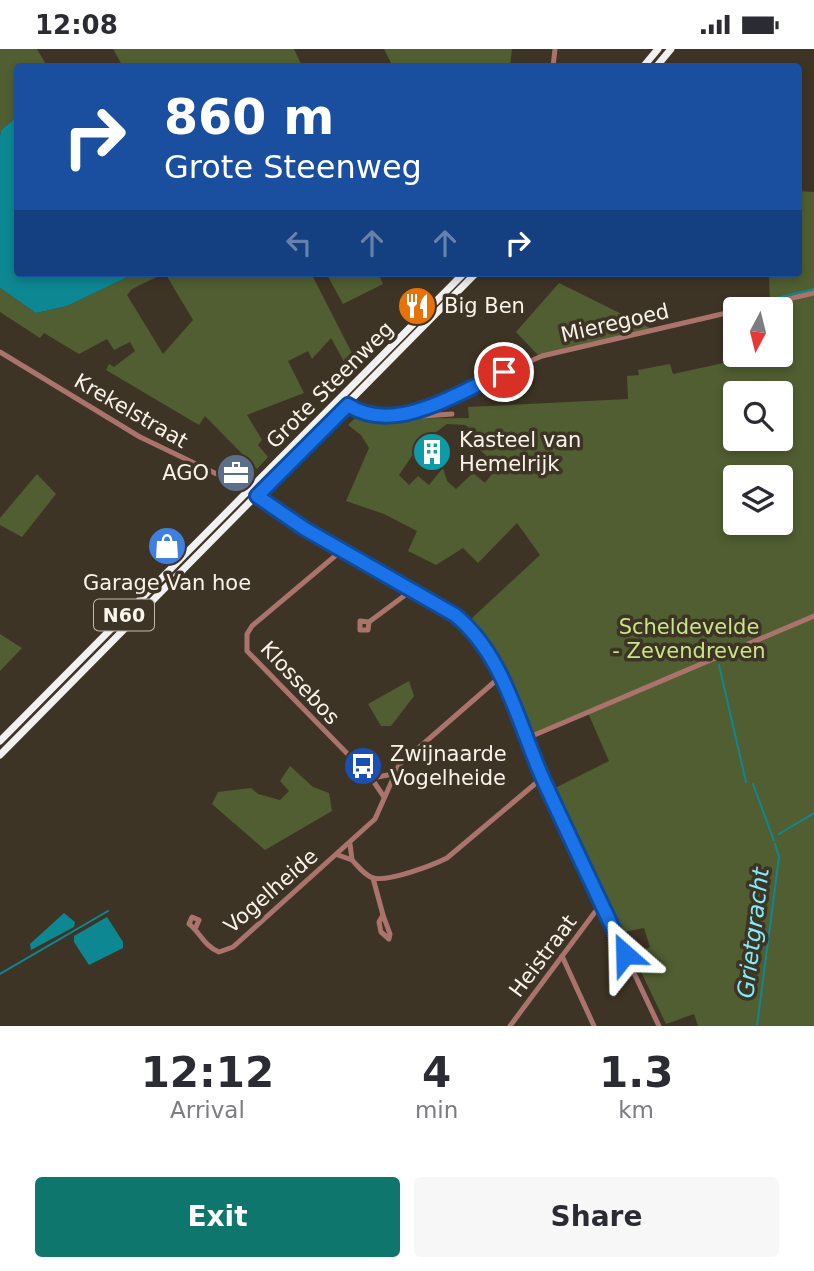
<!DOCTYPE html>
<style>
:root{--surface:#fff;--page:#f7f7f7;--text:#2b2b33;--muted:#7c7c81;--accent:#0f766e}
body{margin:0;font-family:"DejaVu Sans",sans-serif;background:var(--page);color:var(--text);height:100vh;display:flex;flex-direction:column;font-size:26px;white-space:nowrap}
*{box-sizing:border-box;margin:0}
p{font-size:23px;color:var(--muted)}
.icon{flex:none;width:38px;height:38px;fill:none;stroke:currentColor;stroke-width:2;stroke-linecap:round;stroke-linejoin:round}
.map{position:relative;height:977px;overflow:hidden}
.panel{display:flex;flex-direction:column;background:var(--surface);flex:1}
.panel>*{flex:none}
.top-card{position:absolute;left:14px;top:14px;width:788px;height:214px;border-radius:7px;box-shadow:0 4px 10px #0003;background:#1a4fa0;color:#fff;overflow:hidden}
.needle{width:46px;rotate:187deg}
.fabs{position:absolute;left:723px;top:248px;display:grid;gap:14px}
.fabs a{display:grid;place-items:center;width:70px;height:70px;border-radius:7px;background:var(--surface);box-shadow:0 4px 10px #0003;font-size:35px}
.pin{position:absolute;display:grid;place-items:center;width:60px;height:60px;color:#fff;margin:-30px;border:4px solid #fff;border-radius:50%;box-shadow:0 2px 7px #0007}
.me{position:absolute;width:77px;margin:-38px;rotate:335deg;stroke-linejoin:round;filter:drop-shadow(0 0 5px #0008)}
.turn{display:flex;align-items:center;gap:24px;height:147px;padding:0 35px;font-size:32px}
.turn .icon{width:91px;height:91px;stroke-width:2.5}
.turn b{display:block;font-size:49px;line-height:60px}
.lanes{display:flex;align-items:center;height:66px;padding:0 35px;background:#0003;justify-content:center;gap:35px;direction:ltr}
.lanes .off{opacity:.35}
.eta{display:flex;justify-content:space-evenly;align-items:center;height:119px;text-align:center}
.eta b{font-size:42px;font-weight:700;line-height:49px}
.cta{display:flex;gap:14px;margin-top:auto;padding:14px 35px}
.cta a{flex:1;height:80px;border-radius:7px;background:var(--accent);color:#fff;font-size:28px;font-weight:700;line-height:80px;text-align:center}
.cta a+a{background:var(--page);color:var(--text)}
.status{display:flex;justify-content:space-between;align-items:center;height:49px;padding:0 35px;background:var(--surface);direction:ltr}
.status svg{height:19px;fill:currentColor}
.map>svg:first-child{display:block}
</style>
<div class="status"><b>12:08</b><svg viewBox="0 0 49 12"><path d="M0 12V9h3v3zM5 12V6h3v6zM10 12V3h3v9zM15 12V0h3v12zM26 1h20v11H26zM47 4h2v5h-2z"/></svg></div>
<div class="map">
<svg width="814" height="977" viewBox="0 0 814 977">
<rect width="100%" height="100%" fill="#3e3425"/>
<g fill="#515e31" fill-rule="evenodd">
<polygon points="0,0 37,0 47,17 18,18 17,68 1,81 0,87"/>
<polygon points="113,0 294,0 302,17 116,17 122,16"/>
<polygon points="384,0 512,0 510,17 393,18"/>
<path d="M798,142l16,1v834h-116l-4,-12 -28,10 -33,-69 17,-8 -6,-19 -21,4 -68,-144 54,-27 -21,-48 -58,23 -34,-81 -26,-35 70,-65 -23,-32 -39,40 -15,-15 -27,17 -28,-14 9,-20 -33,-17 -38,-13 23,-53 -8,-13 -13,-10 6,-6 115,-1 -1,-11 160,-8 -1,-23 12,-1 -1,-5 32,-6 3,10 87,-19h20v-45h-10l-1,-37h29zM735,345h45v45h-45zM447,375l18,1 18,12 -3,13 18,16 -13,17 -12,-10 -17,16 -9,-8 -4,-13 -14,17 -11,-9 -9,9 -10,-10 21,-31zM735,429h45v45h-45z"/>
<polygon points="136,224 165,224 132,240 127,246 163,305 193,271 165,224 311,224 360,320 352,327 331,289 312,310 308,302 288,312 304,344 247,366 262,391 258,396 268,408 257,420 205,367 199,376 106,321 109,315 114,318 135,302 130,293 114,301 107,290 79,305 44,284 40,289 0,263 0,239 36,264 67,257"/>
<polygon points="326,224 378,224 383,235 343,255"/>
<polygon points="559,234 652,280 538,306 516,283"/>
<polygon points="37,425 56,445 22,488 0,476 0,469"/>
<polygon points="0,585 22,599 0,622"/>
<polygon points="409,632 414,647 391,677 381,677 368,655"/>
<polygon points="290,717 313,738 329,744 332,762 265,801 212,755 218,743 251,739 258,745 280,751 289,742 280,732"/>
</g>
<g fill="#0d8893">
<polygon points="17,68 18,224 136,224 67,257 36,264 0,239 0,87 1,81"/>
<polygon points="64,864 75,873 74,878 31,901 30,895"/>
<polygon points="107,868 123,893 123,899 89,916 74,893 74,887"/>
</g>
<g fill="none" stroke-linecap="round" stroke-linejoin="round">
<g stroke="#0d8893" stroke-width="2">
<polyline points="768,251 814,240"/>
<polyline points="719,616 746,733"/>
<polyline points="753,735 774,792"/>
<polyline points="779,785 814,764"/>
<polyline points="0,925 108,862"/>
<polyline points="757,977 779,808 775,795"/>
</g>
<g stroke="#aa746d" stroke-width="5">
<polyline points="553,18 555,0"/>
<polyline points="742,261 814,244"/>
<polyline points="0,303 140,388 250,441 305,480 467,576 490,605 542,729 659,977"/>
<polyline points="348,356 366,366 413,363 542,307 735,262"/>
<polyline points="420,360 423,367 452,365"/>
<polyline points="341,502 252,577 247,585 247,602 372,730 384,748"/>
<polyline points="369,573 368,581 360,581 360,572 369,573 412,541"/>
<polyline points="525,690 814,567"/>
<polyline points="372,729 393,725"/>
<polyline points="338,806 352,811 350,795"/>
<path d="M352,811c6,6 12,15 21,18 16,4 60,-13 74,-20l95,-80"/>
<polyline points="373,829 383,866 379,873 381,883 389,890 390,885 383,866"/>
<path d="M196,878l3,-7 -7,-3 -3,7c11,8 15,22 30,28l14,-5 142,-128 24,-54 101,-88"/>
<polyline points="562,907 594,977"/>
<polyline points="510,977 595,863 603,857"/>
</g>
<g stroke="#f1f1f1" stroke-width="7">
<polyline points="643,18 658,0"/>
<polyline points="656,18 671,0"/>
<polyline points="0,692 464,224"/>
<polyline points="0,706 476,224"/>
</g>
</g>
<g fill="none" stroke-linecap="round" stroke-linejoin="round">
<defs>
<path id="route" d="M504,323c-45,20 -109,64 -156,33l-91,91 48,33 150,86c49,40 63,108 88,164 27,59 55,117 82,175"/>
</defs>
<use href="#route" stroke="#114b97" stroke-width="18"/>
<use href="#route" stroke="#1a73e8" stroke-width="12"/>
</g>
<defs>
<symbol id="restaurant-disc" viewBox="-11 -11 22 22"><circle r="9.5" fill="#e8710a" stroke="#3e3425"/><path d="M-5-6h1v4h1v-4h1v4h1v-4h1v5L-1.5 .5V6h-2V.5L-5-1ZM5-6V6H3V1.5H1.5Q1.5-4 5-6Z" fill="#fff"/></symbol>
<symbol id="building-disc" viewBox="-11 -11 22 22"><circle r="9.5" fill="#0f9aa8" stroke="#3e3425"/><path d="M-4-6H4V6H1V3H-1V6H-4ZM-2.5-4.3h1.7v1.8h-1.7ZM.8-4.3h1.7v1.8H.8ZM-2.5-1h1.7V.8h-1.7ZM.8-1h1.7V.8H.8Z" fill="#fff"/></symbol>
<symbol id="office-disc" viewBox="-11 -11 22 22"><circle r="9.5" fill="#5c6f8a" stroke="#3e3425"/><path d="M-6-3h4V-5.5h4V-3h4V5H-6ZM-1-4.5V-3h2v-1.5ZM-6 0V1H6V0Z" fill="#fff"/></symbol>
<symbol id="shop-disc" viewBox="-11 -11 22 22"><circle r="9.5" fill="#3f7fe0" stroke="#3e3425"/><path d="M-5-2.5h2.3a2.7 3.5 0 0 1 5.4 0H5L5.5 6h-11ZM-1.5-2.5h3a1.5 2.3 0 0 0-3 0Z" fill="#fff"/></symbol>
<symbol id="bus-disc" viewBox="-11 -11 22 22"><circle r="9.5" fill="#1a4fb4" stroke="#3e3425"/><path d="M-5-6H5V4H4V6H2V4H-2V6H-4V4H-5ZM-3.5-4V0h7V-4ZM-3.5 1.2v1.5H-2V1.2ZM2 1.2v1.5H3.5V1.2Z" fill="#fff"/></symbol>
</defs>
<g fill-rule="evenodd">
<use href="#restaurant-disc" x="395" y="235" width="44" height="44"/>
<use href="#building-disc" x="410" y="381" width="44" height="44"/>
<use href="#office-disc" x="214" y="402" width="44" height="44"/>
<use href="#shop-disc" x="145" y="475" width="44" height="44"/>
<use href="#bus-disc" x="341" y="695" width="44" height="44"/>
</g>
<g text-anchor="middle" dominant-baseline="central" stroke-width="7" stroke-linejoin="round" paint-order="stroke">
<rect fill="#3e3425" stroke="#c1baae" stroke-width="2" x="94" y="550.5" width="60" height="31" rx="5"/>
<g font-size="19" font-weight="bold" fill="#f9f3e9">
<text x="124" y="566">N60</text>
</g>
<g font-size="21" fill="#f9f3e9" stroke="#3e3425" text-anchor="start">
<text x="444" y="257">Big Ben</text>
<text x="459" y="391">Kasteel van<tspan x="459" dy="24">Hemelrijk</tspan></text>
<text x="209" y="424" text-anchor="end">AGO</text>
<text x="167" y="534" text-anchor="middle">Garage Van hoe</text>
<text x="390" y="705">Zwijnaarde<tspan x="390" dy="24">Vogelheide</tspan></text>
</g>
<g font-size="21" fill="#f9f3e9" stroke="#3e3425">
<text transform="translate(615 274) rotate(-13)">Mieregoed</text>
<text transform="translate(330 336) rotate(-45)">Grote Steenweg</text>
<text transform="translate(131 362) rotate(30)">Krekelstraat</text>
<text transform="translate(300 634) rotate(47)">Klossebos</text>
<text transform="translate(271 842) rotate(-41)">Vogelheide</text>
<text transform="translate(543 907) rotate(-53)">Heistraat</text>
</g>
<g font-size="21" fill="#c8e686" stroke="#3e3425">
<text x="689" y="578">Scheldevelde<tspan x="689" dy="24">- Zevendreven</tspan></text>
</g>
<g font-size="23" font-style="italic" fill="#82edf9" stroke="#3e3425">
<text transform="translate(753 884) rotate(-83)">Grietgracht</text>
</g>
</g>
</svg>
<div class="fabs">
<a><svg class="needle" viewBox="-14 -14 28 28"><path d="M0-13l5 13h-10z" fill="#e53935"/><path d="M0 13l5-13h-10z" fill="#7c7c81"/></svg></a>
<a><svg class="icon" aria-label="search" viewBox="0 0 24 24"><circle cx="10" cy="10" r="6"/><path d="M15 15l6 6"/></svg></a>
<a><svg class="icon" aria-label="layers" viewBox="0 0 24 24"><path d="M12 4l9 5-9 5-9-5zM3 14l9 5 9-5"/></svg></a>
</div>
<div class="pin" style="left:504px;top:323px;background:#d93025"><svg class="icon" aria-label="arrive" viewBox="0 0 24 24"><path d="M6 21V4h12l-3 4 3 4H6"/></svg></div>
<svg class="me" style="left:625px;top:905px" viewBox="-20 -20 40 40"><path d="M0-17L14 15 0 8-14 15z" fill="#1a73e8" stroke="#fff" stroke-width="4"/></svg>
<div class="top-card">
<div class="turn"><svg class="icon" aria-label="right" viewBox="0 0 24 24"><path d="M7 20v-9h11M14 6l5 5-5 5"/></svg><div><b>860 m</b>Grote Steenweg</div></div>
<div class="lanes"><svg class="icon off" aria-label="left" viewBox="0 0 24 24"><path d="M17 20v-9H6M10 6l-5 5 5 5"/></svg><svg class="icon off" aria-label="ahead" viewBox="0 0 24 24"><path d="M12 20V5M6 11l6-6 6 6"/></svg><svg class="icon off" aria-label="ahead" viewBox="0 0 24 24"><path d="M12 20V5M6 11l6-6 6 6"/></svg><svg class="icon" aria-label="right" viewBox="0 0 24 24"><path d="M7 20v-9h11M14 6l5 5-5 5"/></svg></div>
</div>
</div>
<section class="panel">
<div class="eta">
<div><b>12:12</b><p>Arrival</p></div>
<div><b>4</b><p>min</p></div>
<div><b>1.3</b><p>km</p></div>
</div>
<div class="cta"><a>Exit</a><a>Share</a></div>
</section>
